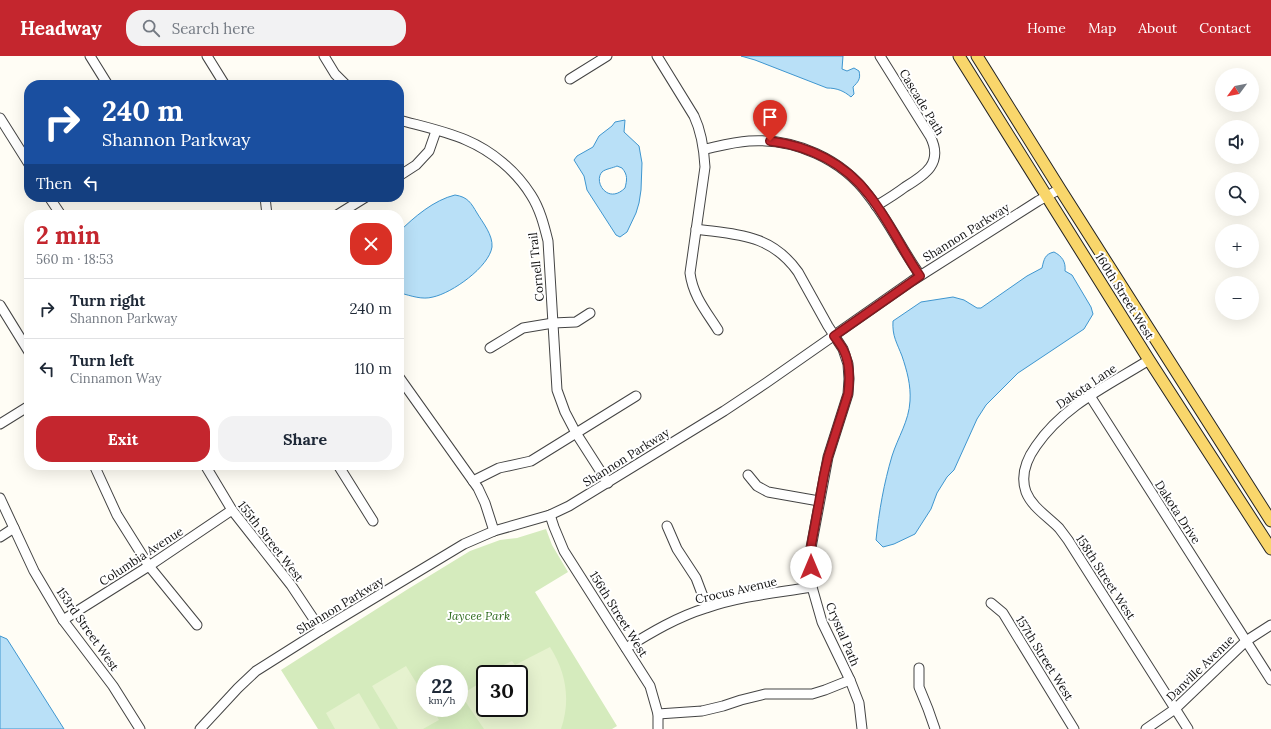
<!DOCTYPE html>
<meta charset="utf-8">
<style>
:root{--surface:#fff;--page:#f2f2f3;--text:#1f2937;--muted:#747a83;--line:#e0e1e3;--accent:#c4262e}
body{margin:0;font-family:Lora,serif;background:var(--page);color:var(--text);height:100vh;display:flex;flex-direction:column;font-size:15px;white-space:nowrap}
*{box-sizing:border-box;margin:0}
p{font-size:13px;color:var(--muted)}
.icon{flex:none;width:22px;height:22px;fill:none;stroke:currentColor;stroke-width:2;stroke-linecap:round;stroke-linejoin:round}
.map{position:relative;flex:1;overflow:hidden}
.panel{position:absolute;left:24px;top:154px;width:380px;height:260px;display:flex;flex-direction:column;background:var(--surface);border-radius:16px;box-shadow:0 4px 16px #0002}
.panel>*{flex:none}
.top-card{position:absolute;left:24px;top:24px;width:380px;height:122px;border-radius:16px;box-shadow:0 4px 16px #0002;background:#1a4fa0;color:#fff;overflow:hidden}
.needle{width:26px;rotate:238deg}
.controls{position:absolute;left:1215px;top:12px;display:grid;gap:8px}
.controls a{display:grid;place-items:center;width:44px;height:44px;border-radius:50%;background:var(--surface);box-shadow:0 4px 16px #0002;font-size:20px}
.speed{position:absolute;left:416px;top:609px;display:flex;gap:8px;font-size:20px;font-weight:700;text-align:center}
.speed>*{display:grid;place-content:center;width:52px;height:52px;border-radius:50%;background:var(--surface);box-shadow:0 4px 16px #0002;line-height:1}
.speed small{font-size:10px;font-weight:400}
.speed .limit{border:2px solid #111;border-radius:6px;background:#fff;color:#111}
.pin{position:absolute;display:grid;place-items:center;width:34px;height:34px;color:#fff;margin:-41px -17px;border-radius:50% 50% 50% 0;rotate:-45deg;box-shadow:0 0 4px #0007}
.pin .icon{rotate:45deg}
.me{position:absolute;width:44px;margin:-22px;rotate:0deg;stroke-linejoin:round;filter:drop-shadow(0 0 3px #0008)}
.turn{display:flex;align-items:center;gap:14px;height:84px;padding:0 12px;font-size:18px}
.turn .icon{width:52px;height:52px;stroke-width:2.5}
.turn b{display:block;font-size:28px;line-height:34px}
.then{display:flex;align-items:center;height:38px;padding:0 12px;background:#0003;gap:8px;font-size:15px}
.round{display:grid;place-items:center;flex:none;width:42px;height:42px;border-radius:16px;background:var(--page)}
.head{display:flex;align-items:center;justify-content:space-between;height:68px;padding:0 12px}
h1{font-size:24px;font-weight:700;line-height:30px;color:var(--accent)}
.button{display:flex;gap:8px;margin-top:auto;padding:8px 12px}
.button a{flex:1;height:46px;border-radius:16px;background:var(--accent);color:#fff;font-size:16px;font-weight:700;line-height:46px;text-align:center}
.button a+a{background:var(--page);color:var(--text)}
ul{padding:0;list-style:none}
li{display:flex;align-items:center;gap:12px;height:60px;padding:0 12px;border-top:1px solid var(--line)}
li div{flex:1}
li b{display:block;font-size:15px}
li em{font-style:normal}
header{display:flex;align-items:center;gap:24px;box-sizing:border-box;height:56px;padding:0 20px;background:var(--accent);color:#fff}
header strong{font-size:19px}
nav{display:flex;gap:22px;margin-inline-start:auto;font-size:14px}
.search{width:280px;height:36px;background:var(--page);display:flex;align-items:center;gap:10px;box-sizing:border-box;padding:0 14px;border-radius:16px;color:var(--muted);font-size:15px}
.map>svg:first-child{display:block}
</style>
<header>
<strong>Headway</strong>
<div class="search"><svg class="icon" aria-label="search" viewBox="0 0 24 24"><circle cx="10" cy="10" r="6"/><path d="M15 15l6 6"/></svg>Search here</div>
<nav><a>Home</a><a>Map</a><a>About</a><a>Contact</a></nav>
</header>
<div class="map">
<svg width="1271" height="673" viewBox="0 0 1271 673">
<rect width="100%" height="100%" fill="#fffdf5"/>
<path fill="#d5ebbd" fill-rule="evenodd" d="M546,473l6,16 16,27 -33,20 82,134 -5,3h-294l-37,-59 127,-81 62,-38 30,-11 17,-2zM425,618h34v34h-34zM485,618h34v34h-34z"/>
<g fill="#e6f2cf">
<path d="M550,591c16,25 21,53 11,82h-77l-19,-28 2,-10 18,-11v28h34v-34h-24l-2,-4 19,-9 3,4z"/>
<polygon points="406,610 425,641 425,652 432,652 439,664 423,673 398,673 372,630"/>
<polygon points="359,637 380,673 335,673 326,657"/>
</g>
<g fill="#b9e0f7" stroke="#3f96cf" fill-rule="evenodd">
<path d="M741,0h102l-1,13 5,2 7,-3 5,3c2,8 -1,11 -6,16l1,7 -3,3c-7,-6 -14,-9 -24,-9l-72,-28z"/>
<path d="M625,64l-1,12 15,14 3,17 -1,27 -2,13 -3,10 -9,19 -7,5 -4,-2 -29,-45 -3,-14 -10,-16 3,-4 16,-9 6,-11 13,-10 3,-4zM617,110l5,2c6,7 5,12 3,20 -17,17 -32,-6 -23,-16 3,-3 11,-4 15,-6z"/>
<path d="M455,139c13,2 16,8 22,18 6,10 16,22 15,34 -3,20 -40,46 -59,50 -11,3 -21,-1 -33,-4l-1,-1v-60c15,-15 35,-32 56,-37z"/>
<path d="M1054,196c8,4 12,10 11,19l7,4 19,32 2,7 -9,15 -66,44 -32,32 -9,14 -23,51 -7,7 -10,16 -6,16 -16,25 -21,10 -11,3 -7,-7c3,-29 8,-57 16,-84 6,-19 17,-35 18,-55 1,-16 -3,-30 -8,-45 -5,-13 -10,-20 -9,-35l28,-19 32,-5 11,3 13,8h4l46,-32 15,-8c2,-9 3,-14 12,-16z"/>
<polygon points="0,580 7,583 64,673 0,673"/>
</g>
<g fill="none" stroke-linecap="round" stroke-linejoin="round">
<defs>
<g id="minor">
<polyline points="90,0 108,29"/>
<polyline points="207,0 225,29"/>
<polyline points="324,0 335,18 346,29"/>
<path d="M657,0l37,60c8,17 10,33 11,51l-15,106c3,23 16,38 28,57"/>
<polyline points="570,23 607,0"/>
<polyline points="0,62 29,108"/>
<path d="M399,64c22,6 46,11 67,20 26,11 50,31 65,55 9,14 13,30 17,46l9,149 8,22 11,21 32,50"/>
<path d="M705,93c14,-3 29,-7 44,-8 46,-3 93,18 120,55 20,25 33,54 51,79"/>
<polyline points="399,120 416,109 429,95 436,75"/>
<polyline points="49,141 61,159"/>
<polyline points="265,141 267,159"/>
<path d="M876,150c10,-6 20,-12 29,-19 20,-12 39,-24 25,-51l-50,-80"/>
<polyline points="337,159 366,141"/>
<path d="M696,173c42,6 75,5 102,43l30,54 15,23 5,15 1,15 -1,15 -20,63 -18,96 2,34 10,35 28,58 9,23 3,26"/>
<polyline points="0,249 29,296"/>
<polyline points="490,292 523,272 553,267 576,266 590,257"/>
<path d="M1149,304c-40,25 -85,45 -113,86 -10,14 -16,29 -10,46 6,15 21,24 33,36 3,4 6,8 9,12l120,189"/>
<polyline points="399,321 478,432 485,447 494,475"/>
<polyline points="1090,340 1271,624"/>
<polyline points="0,368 29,350"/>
<polyline points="94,409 117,459 149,510 197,569"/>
<polyline points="205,409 232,454 291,529 321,574"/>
<polyline points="338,409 373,465"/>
<polyline points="748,419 757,430 768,436 819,445"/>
<polyline points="473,425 499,412 531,405 636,340"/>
<polyline points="0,442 34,515 63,564 113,630 140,673"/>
<polyline points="550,459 554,471 564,495 650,630 658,658 658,673"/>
<polyline points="667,470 677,493 696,522 707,551"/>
<polyline points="0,481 14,472"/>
<polyline points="991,547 1003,557 1074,673"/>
<polyline points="63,564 149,510 232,454"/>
<path d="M626,592c26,-16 51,-31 80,-40 33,-12 71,-15 106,-21"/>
<polyline points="919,612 919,631 928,653 935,673"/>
<polyline points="658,658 702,655 723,650 741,644 765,638 812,638 825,634 850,624"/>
<polyline points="200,673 238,632 256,615 321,574 464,488 494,475 550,459 569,450 724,355 766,327 912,225 1038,145 1060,133"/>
<polyline points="1146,673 1175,653 1246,585 1271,569"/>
</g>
<g id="major">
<polyline points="959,0 1149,304 1271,493"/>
<polyline points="977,0 1060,133 1271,465"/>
</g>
</defs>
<use href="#minor" stroke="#444" stroke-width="11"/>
<use href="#major" stroke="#222" stroke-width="13"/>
<use href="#minor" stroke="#fff" stroke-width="9"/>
<use href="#major" stroke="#f9d66b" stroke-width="11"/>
</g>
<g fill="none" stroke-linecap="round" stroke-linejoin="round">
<defs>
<path id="route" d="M770,85c39,5 75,22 99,54 20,25 33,55 51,81l-86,60c3,4 6,8 9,13 7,13 7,30 5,45l-20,63 -4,18 -12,66 -2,12 1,14"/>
</defs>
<use href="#route" stroke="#7f191e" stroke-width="10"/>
<use href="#route" stroke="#c4262e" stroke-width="7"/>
</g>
<g text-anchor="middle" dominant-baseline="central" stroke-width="4" stroke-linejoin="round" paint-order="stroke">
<g font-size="12" fill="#111" stroke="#fff">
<text transform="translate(922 46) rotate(59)">Cascade Path</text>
<text transform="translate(966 176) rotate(-32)">Shannon Parkway</text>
<text transform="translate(536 211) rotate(-96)">Cornell Trail</text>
<text transform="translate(1125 240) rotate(58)">160th Street West</text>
<text transform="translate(1086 330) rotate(-34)">Dakota Lane</text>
<text transform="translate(626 401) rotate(-32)">Shannon Parkway</text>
<text transform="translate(1178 456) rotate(57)">Dakota Drive</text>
<text transform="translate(271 485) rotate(52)">155th Street West</text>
<text transform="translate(141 500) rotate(-33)">Columbia Avenue</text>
<text transform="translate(1106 521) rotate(57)">158th Street West</text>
<text transform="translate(736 534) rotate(-13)">Crocus Avenue</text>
<text transform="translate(340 549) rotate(-31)">Shannon Parkway</text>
<text transform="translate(619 558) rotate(58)">156th Street West</text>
<text transform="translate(88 573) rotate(55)">153rd Street West</text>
<text transform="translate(843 578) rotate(67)">Crystal Path</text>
<text transform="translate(1045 602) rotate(58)">157th Street West</text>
<text transform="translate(1200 612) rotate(-44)">Danville Avenue</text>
</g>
<g font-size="12" font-style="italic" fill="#2f6b1f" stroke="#fff">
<text x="479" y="559">Jaycee Park</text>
</g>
</g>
</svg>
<div class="controls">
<a><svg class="needle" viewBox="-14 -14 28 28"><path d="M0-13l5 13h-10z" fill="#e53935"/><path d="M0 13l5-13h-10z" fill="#747a83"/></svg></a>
<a><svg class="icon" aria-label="sound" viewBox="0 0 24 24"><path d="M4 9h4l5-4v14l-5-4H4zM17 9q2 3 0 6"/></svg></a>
<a><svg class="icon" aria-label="search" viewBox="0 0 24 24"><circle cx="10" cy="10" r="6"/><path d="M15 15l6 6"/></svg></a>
<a>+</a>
<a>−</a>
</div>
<div class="speed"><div>22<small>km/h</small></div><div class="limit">30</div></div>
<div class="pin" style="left:770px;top:85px;background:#d93025"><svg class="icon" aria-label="arrive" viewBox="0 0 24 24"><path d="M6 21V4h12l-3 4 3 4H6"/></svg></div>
<svg class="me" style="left:811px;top:511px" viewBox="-20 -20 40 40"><circle r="19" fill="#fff"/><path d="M0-13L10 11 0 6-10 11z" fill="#c4262e"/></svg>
<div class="top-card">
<div class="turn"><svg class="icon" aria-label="right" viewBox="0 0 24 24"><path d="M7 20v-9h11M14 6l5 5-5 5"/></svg><div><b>240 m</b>Shannon Parkway</div></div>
<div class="then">Then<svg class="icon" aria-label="left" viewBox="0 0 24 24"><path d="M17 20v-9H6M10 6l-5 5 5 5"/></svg></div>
</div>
<section class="panel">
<div class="head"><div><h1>2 min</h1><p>560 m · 18:53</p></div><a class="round" style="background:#d93025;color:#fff"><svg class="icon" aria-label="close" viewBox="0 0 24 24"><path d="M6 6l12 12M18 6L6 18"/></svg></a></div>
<ul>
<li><svg class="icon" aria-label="right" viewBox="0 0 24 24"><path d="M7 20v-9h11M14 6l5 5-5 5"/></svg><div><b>Turn right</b><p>Shannon Parkway</p></div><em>240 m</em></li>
<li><svg class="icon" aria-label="left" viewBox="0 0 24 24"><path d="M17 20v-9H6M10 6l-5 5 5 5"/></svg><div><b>Turn left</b><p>Cinnamon Way</p></div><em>110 m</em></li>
</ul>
<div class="button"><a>Exit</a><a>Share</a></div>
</section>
</div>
